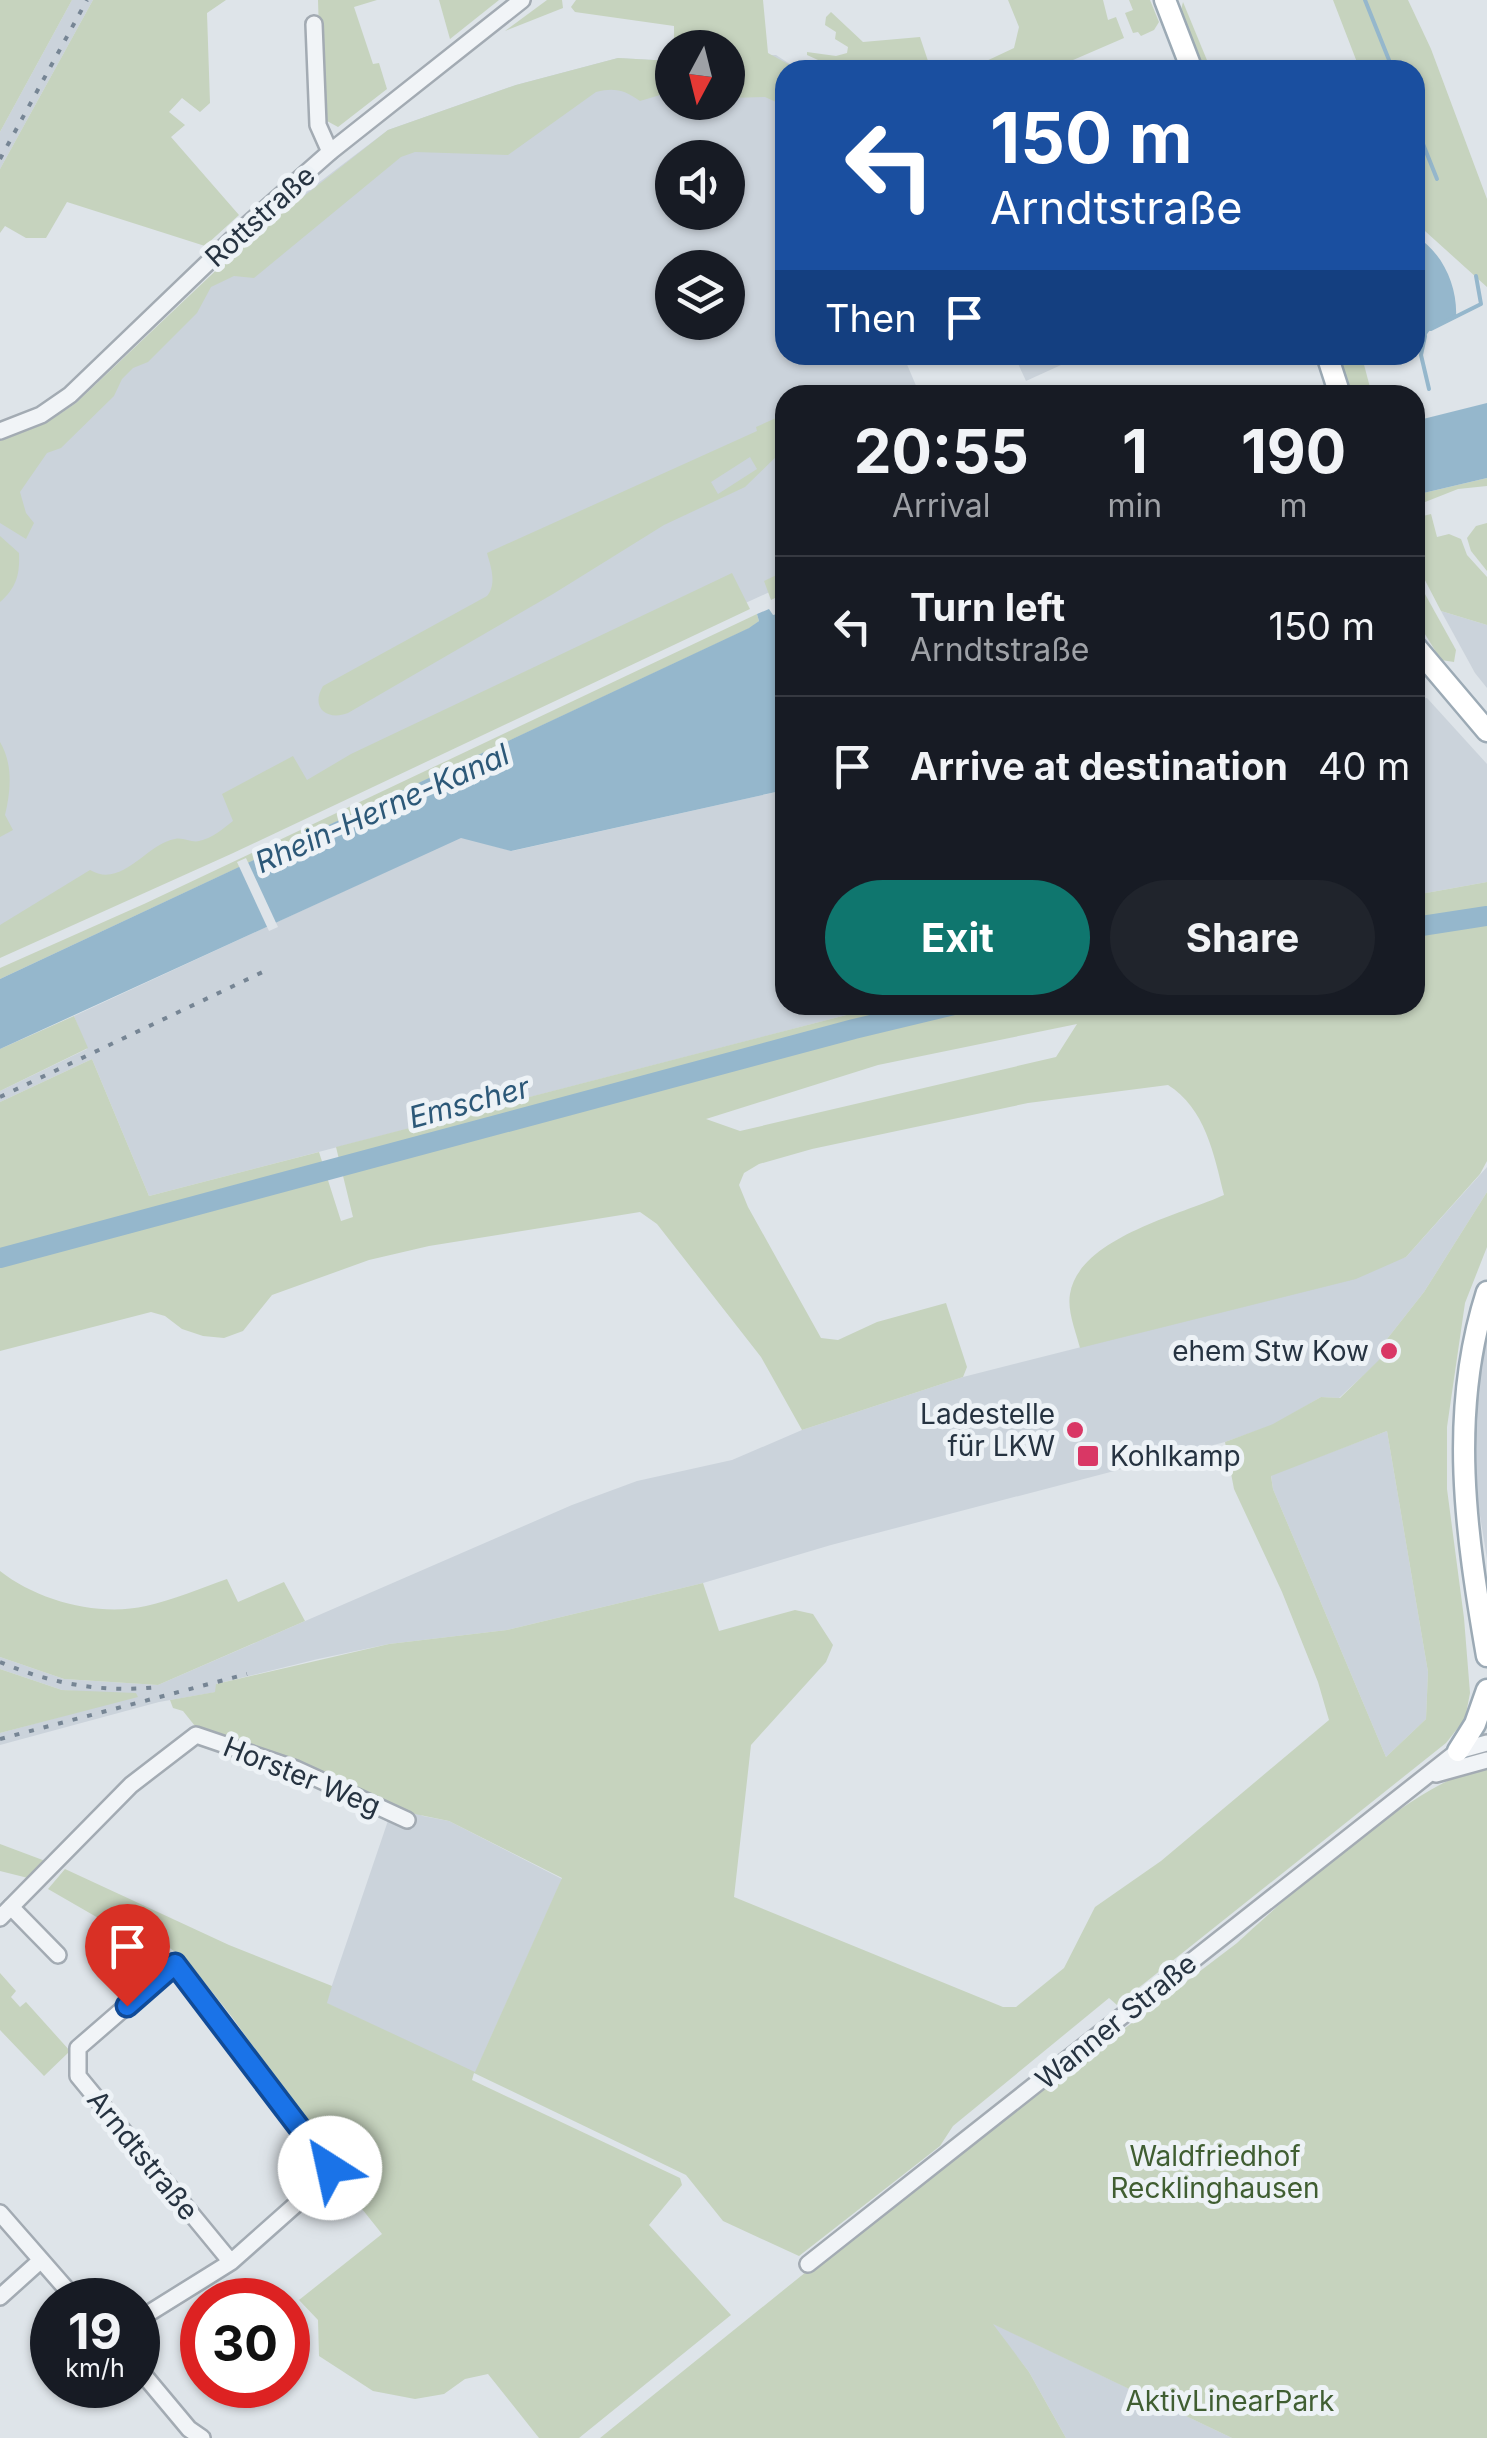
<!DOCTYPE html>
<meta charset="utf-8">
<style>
:root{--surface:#171b24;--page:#20242c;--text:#f1f3f6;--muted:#9ea1a6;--line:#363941;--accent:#0f766e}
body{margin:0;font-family:Inter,sans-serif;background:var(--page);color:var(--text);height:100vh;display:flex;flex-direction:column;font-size:38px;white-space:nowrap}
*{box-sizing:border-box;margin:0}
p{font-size:32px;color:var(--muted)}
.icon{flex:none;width:55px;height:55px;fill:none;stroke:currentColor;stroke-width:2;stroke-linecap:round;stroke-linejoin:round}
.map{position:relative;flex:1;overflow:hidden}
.side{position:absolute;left:775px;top:385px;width:650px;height:630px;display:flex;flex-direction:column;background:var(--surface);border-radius:30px;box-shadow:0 2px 8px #0004}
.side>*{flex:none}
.guide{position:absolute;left:775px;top:60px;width:650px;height:305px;border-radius:30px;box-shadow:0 2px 8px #0004;background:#1a4fa0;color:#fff;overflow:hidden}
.needle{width:65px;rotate:187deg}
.buttons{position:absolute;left:655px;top:30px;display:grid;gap:20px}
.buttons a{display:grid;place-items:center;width:90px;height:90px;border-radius:50%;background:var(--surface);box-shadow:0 2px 8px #0004;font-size:50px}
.speed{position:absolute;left:30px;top:2278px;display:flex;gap:20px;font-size:50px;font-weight:700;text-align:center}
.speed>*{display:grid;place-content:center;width:130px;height:130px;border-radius:50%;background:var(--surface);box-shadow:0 2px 8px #0004;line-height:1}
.speed small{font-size:25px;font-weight:400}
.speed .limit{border:15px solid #d22;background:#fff;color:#111}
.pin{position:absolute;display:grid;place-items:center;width:85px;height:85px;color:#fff;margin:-102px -42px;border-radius:50% 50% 50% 0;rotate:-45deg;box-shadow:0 0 10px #0007}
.pin .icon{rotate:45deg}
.me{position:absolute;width:110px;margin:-55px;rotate:325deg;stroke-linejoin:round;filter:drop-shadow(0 0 8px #0008)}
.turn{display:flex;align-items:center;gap:35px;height:210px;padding:0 50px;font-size:45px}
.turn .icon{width:130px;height:130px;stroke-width:2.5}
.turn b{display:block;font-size:70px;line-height:85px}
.then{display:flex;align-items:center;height:95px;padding:0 50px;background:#0003;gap:20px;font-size:38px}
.eta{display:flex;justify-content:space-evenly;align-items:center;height:170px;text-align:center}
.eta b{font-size:60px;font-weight:700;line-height:70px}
.cta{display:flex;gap:20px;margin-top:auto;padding:20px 50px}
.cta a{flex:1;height:115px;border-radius:60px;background:var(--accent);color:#fff;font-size:40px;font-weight:700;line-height:115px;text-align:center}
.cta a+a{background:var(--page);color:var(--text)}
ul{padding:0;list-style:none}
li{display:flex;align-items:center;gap:30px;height:140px;padding:0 50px;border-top:2px solid var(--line)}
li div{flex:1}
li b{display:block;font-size:38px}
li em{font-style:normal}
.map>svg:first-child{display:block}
</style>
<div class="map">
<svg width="1487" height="2438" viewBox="0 0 1487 2438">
<rect width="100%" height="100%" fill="#dee4e9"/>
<g fill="#cbd3db" fill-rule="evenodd">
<polygon points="72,0 93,0 0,169 0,132"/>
<path d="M776,55l23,15h-14v285h118l17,40h-135v183l-11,12 -774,355v-478l42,-31 267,-246 79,-60 128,-45 102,-27 54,3v41h56v-46zM672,158h56v54h-56zM672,268h56v54h-56z"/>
<polygon points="1014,355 1083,355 1026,381"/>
<polygon points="1441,611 1487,625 1487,688 1475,673"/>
<polygon points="1427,698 1487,764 1487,882 1415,895 1415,699"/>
<polygon points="785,790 785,1005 885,1005 149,1196 92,1059 0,1102 0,1091 87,1049 74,1016 461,837 512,851"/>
<polygon points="1487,1167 1487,1192 1424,1292 1387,1339 1382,1358 1339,1398 1321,1397 1273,1425 1225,1442 831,1545 703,1583 507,1630 389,1644 318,1659 216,1684 216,1692 159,1702 0,1745 0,1733 137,1696 62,1690 0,1669 0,1657 64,1679 158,1685 572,1505 637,1481 732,1460 802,1430 963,1377 1224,1311 1406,1257"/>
<polygon points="1487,1329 1487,1559 1469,1447 1481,1352"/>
<polygon points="1387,1431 1428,1672 1426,1719 1386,1757 1273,1489 1271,1475"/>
<polygon points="394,1803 423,1816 449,1821 562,1879 475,2073 326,2003"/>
<polygon points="990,2322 1232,2438 1066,2438 1029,2372"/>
</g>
<g fill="#c6d3be" fill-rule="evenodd">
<polygon points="0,0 72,0 0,132"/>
<polygon points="93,0 226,0 207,13 210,103 200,112 182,98 169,112 185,125 171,137 239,215 205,246 67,202 46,238 26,238 5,226 0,233 0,169"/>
<polygon points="318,0 377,0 354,7 373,64 379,63 387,89 338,127 327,121 321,100"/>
<polygon points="439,0 499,0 450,39"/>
<polygon points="547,0 562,0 563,8 505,31"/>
<polygon points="576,0 763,0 768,53 799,70 785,70 785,106 765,97 728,98 728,48 674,47 674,26 575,12 571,7"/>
<polygon points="1008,0 1103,0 1108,20 1116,17 1124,38 1050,70 950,70 970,62 980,64 1014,48 1019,27"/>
<polygon points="1129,0 1150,0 1159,22 1154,30 1141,36 1138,32 1133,33 1125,13 1133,10"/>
<polygon points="1333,0 1408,0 1431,49 1487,199 1487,287 1415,222 1415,70 1360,70"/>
<polygon points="1183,2 1211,70 1200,70 1179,18"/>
<polygon points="831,12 863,42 920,37 931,70 840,70 807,55 807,52 836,56 847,53 848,47 835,39 836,32 825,25 826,17"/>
<path d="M618,58l54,3v36l-12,-2 -20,6c-15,-11 -26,-14 -44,-9l-88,63 -93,-3 -14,5 -147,121 -20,-2 -23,11 -14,26 -49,49 -15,6 -11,11 -8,17 -53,52 -14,5 -27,39 6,21 8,10 -8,16 -26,-16v-82l46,-18 30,-20 190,-180 5,-1 117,-92 128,-45z"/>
<polygon points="1338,355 1362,357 1372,395 1352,395"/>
<path d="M785,414v34l-40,39 -81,38 -111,69 -205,119c-21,8 -38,-5 -25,-27l164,-90c10,-12 4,-29 0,-43l259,-117 11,-5 -1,-4zM750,457l7,12 -39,25 -7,-12z"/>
<polygon points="1487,478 1487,486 1458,489 1415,506 1415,495"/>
<polygon points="1431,514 1437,537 1449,534 1461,539 1467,555 1487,577 1487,625 1441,611 1415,561 1415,518"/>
<polygon points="1487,523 1487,571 1471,551 1467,538 1476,526"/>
<path d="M0,536l19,17c1,22 -3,35 -19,49z"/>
<polygon points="785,571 785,593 771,600 764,581"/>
<path d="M732,573l18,36 -519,245 -231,104v-33l90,-55c32,19 56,-26 85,-31 8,-2 17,4 24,2 12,-2 25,-13 34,-20l-11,-27 71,-38 14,24 44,-26z"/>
<polygon points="1415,576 1456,650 1454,662 1441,660 1415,618"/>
<polygon points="757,614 759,621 750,628 0,979 0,968 144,904"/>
<path d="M0,742c13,22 11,48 5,73l8,15 -13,7z"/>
<path d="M1487,882v279l-7,13 -74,83 -50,22 -276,69c-4,-16 -13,-37 -10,-54 9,-56 110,-79 154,-99 -10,-41 -19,-87 -56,-110l-140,18 -216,46 -53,15 -15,9 -5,12 9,22 73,131 17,2 39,-18 69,-19 21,64 -4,10 -161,53 -41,-73 -104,-133 -17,-12 -211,34 -60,14 -97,35 -29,36 -19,7 -21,-2 -21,-7 -17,-13 -14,-4 -151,39v-249l92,-43 57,137 170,-44 22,69 12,-4 -17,-70 549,-142h530v-110zM1077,1024l-21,33 -316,74 -34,-12 172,-54z"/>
<polygon points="74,1016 88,1048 0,1091 0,1049"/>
<path d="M1487,1192v55l-22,56 -18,124v62l17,129 6,75 -5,26 -19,24 -329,262 -8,-7 -156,128 -13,20 -141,110 -76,-35 -37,-46 -212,-102 -2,7 208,98 2,7 -33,40 82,90 -152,123h-40l-51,-64 -23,5 -21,15 -29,5 -42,-8 -54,-35 -1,-36 -19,-20 83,-66 -47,-59 4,-8 -107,-150 -46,-58 -24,-16 -10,6 -104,-60 17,-20 164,76 103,41 -5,17 148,69 87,-194 -113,-57 -34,-7 -167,-72 -53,-16 -12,-15 -10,-3 -3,-8 45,-8 1,-8 173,-40 118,-14 196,-47 16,48 76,-21 18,4 20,31 -7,17 -75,83 -17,152 269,110h13l48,-39 31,-61 66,-46 168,-141 -11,-38 -36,-90 -48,-103 -9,-47 48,-18 48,-27 19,1 41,-40 6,-19 37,-47zM1387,1431l41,241 -2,47 -40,38 -113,-268 -2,-13z"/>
<path d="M0,1571c38,30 99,46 146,35 27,-6 55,-18 81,-27l11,23 46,-20 21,39 -147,64 -94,-6 -64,-22z"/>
<polygon points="0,1669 62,1690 136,1693 138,1697 0,1733"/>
<path d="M1487,1768v670h-255l-239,-114 36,48 37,66h-466l232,-187 405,-308c47,-44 190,-171 250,-175z"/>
<polygon points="0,1844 48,1862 32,1879 0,1871"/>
<polygon points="0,1973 16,1991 11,1997 20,2007 26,2002 70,2051 44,2076 0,2030"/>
</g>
<g fill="#95b7cc">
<path d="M1415,236c28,16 43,51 41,82 -22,5 -33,13 -35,37l-6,-38z"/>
<polygon points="1487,403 1487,478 1415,495 1415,421"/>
<polygon points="769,609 773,615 785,612 785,790 511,851 461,838 0,1049 0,979 749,628 759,621 757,614"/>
</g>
<polygon fill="#dee4e9" points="246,858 278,927 269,931 237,862"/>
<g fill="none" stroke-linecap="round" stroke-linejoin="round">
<g stroke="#95b7cc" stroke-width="4">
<polyline points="1365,0 1393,70"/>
<polyline points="1415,124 1437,179"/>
<polyline points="1431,329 1481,304 1476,276"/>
<polyline points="1425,336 1421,355 1429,389"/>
</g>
<g stroke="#95b7cc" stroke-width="20">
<polyline points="1415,927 1487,916"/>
<polyline points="0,1258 854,1029 954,1005"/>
</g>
<defs>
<g id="minor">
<polyline points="314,24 318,125 330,152"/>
<polyline points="0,431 41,415 70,395 246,226 330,152 522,0"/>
<polyline points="1436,1774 1487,1760"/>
<polyline points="11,1907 58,1955"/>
<polyline points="0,1918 131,1785 196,1735 296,1769 407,1820"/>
<polyline points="0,2213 76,2300"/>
<polyline points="808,2264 1458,1751 1487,1743"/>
<polyline points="0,2297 40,2261"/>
<polyline points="138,2320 231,2262 329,2175 328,2162 175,1964 78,2048 78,2076 231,2262"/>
<polyline points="138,2368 189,2429 202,2438"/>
</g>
<g id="major">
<polyline points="1165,0 1192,70"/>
<polyline points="1327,355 1340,395"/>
<polyline points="1415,646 1487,731"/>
<path d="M1487,1292c-39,121 -21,242 0,364"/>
<polyline points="1458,1751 1475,1724 1487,1690"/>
</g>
</defs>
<use href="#minor" stroke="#a3abb3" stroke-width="20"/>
<use href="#major" stroke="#9caab5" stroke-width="25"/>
<use href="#minor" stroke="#f1f4f7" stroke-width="15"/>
<use href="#major" stroke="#fff" stroke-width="20"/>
<g stroke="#768594" stroke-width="4" stroke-dasharray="5 10" stroke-linecap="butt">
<polyline points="0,159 87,0"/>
<polyline points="0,1097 269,969"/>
<path d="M0,1662c51,22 103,31 158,25"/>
<polyline points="0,1739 247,1674"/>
</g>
</g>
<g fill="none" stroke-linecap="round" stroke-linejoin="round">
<defs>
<polyline id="route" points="127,2006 175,1964 330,2168"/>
</defs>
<use href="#route" stroke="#114b97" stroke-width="25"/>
<use href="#route" stroke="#1a73e8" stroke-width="18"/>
</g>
<g fill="#d93765" stroke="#edf2f6" stroke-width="4">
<circle cx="1389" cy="1351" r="10"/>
<circle cx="1075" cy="1430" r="10"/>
<rect x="1076" y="1444" width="24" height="24" rx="5"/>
</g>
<g text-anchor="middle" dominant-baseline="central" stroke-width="10" stroke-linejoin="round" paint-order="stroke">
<g font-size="28" fill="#263341" stroke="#edf2f6">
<text transform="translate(260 216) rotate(-42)">Rottstraße</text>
<text transform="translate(302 1776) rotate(22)">Horster Weg</text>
<text transform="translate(1116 2021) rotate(-39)">Wanner Straße</text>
<text transform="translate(143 2155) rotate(51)">Arndtstraße</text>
</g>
<g font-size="28" fill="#263341" stroke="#edf2f6" text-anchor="end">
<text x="1369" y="1351">ehem Stw Kow</text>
<text x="1055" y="1414">Ladestelle<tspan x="1055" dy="32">für LKW</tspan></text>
<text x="1110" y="1456" text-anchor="start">Kohlkamp</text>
</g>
<g font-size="28" fill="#405e32" stroke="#edf2f6">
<text x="1215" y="2156">Waldfriedhof<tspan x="1215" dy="32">Recklinghausen</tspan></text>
<text x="1230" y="2401">AktivLinearPark</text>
</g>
<g font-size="30" font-style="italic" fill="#2c5878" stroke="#edf2f6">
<text transform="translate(382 808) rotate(-24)">Rhein-Herne-Kanal</text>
<text transform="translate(469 1102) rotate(-15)">Emscher</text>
</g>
</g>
</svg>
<div class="buttons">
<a><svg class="needle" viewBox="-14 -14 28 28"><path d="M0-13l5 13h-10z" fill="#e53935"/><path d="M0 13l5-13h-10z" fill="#9ea1a6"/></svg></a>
<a><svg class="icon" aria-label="sound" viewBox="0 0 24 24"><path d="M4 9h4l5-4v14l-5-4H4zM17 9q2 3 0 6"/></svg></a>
<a><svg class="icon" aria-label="layers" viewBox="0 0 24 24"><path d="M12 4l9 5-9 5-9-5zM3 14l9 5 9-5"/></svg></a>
</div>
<div class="speed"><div>19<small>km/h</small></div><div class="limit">30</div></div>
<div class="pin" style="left:127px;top:2006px;background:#d93025"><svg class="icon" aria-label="arrive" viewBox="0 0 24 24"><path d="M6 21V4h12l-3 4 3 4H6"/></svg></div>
<svg class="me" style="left:330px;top:2168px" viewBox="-20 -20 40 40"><circle r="19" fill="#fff"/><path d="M0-13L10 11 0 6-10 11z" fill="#1a73e8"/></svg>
<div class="guide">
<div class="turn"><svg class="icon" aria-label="left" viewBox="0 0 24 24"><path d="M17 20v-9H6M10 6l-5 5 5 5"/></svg><div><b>150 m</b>Arndtstraße</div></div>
<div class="then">Then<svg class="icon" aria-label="arrive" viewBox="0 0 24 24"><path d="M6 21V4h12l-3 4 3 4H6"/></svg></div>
</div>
<section class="side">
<div class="eta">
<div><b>20:55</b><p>Arrival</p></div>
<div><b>1</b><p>min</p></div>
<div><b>190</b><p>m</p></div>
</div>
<ul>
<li><svg class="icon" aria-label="left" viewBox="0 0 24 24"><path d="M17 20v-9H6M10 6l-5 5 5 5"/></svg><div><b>Turn left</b><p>Arndtstraße</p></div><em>150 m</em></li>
<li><svg class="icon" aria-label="arrive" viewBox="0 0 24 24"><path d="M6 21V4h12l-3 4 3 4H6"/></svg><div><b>Arrive at destination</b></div><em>40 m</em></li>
</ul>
<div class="cta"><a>Exit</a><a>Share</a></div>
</section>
</div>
